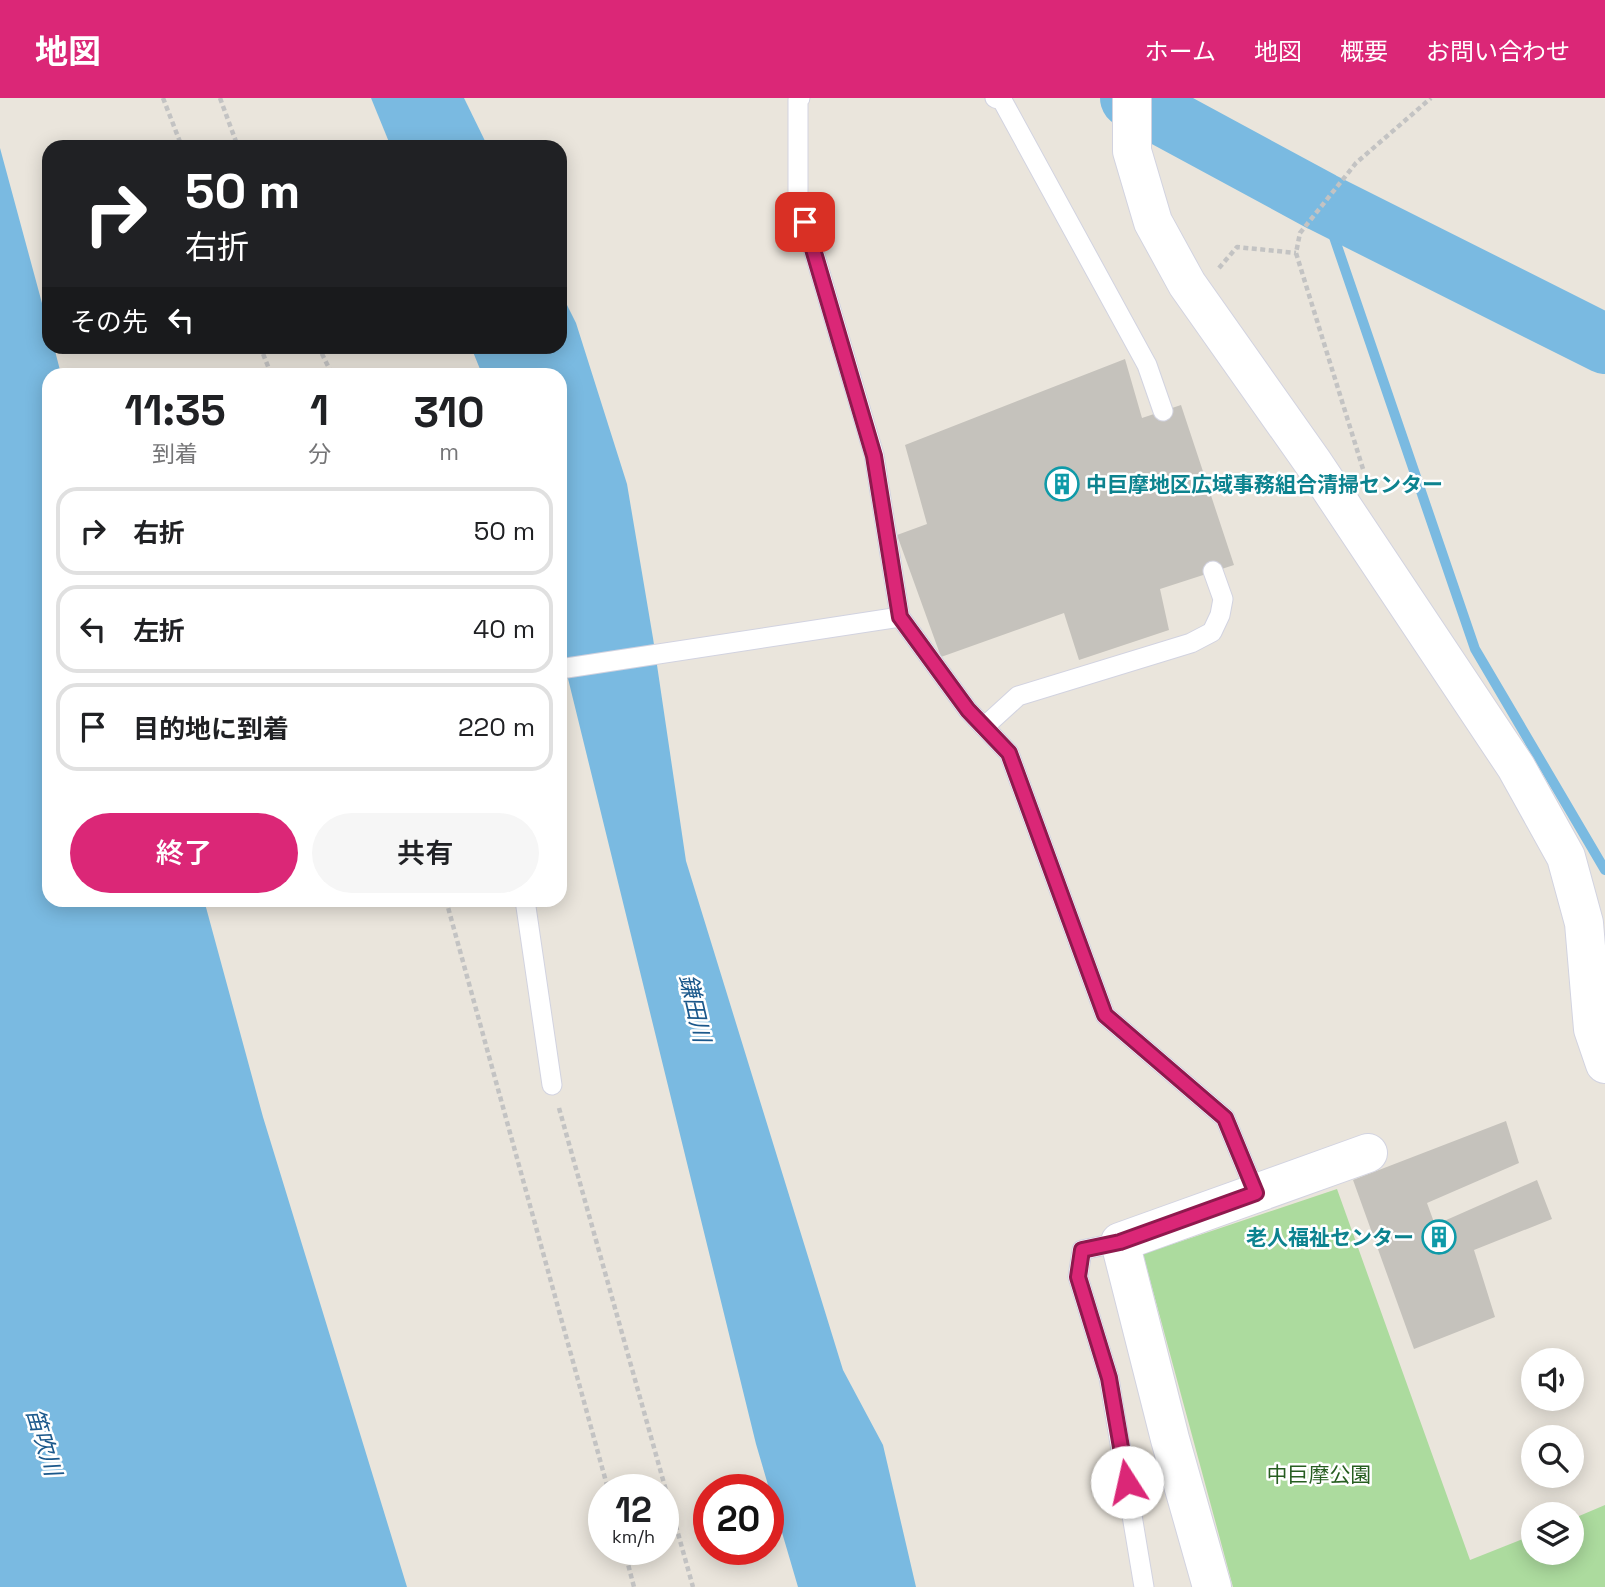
<!DOCTYPE html>
<html lang="ja">
<meta charset="utf-8">
<style>
:root{--surface:#fff;--page:#f6f6f6;--text:#202124;--muted:#757577;--line:#e0e0e0;--accent:#db2777}
body{margin:0;font-family:"Space Grotesk","Noto Sans JP",sans-serif;background:var(--page);color:var(--text);height:100vh;display:flex;flex-direction:column;font-size:26px;white-space:nowrap}
*{box-sizing:border-box;margin:0}
p{font-size:23px;color:var(--muted)}
.icon{flex:none;width:38px;height:38px;fill:none;stroke:currentColor;stroke-width:2;stroke-linecap:round;stroke-linejoin:round}
.map{position:relative;flex:1;overflow:hidden}
.drawer{position:absolute;left:42px;top:270px;width:525px;height:539px;display:flex;flex-direction:column;background:var(--surface);border-radius:21px;box-shadow:0 4px 18px #0003}
.drawer>*{flex:none}
.hud{position:absolute;left:42px;top:42px;width:525px;height:214px;border-radius:21px;box-shadow:0 4px 18px #0003;background:#202124;color:#fff;overflow:hidden}
.fabs{position:absolute;left:1521px;top:1250px;display:grid;gap:14px}
.fabs a{display:grid;place-items:center;width:63px;height:63px;border-radius:50%;background:var(--surface);box-shadow:0 4px 18px #0003;font-size:35px}
.speed{position:absolute;left:588px;top:1376px;display:flex;gap:14px;font-size:35px;font-weight:700;text-align:center}
.speed>*{display:grid;place-content:center;width:91px;height:91px;border-radius:50%;background:var(--surface);box-shadow:0 4px 18px #0003;line-height:1}
.speed small{font-size:18px;font-weight:400}
.speed .limit{border:10px solid #d22;background:#fff;color:#111}
.pin{position:absolute;display:grid;place-items:center;width:60px;height:60px;color:#fff;margin:-30px;border-radius:14px;box-shadow:0 4px 10px #0006}
.me{position:absolute;width:77px;margin:-38px;rotate:350deg;stroke-linejoin:round;filter:drop-shadow(0 0 5px #0008)}
.turn{display:flex;align-items:center;gap:24px;height:147px;padding:0 28px;font-size:32px}
.turn .icon{width:91px;height:91px;stroke-width:2.5}
.turn b{display:block;font-size:49px;line-height:60px}
.then{display:flex;align-items:center;height:66px;padding:0 28px;background:#0003;gap:14px;font-size:26px}
.eta{display:flex;justify-content:space-evenly;align-items:center;height:119px;text-align:center}
.eta b{font-size:42px;font-weight:600;line-height:49px}
.primary-button{display:flex;gap:14px;margin-top:auto;padding:14px 28px}
.primary-button a{flex:1;height:80px;border-radius:42px;background:var(--accent);color:#fff;font-size:28px;font-weight:600;line-height:80px;text-align:center}
.primary-button a+a{background:var(--page);color:var(--text)}
ul{padding:0;list-style:none}
li{display:flex;align-items:center;gap:21px;height:88px;margin:0 14px 10px;padding:0 14px;border:4px solid var(--line);border-radius:21px}
li div{flex:1}
li b{display:block;font-size:26px}
li em{font-style:normal}
header{display:flex;align-items:center;gap:42px;box-sizing:border-box;height:98px;padding:0 35px;background:var(--accent);color:#fff}
header strong{font-size:33px}
nav{display:flex;gap:38px;margin-inline-start:auto;font-size:24px}
.map>svg:first-child{display:block}
</style>
<header>
<strong>地図</strong>
<nav><a>ホーム</a><a>地図</a><a>概要</a><a>お問い合わせ</a></nav>
</header>
<div class="map">
<svg width="1605" height="1489" viewBox="0 0 1605 1489">
<rect width="100%" height="100%" fill="#eae5dc"/>
<polygon fill="#acdb9e" points="1337,1091 1470,1462 1533,1437 1533,1454 1572,1454 1572,1421 1605,1407 1605,1489 1233,1489 1143,1156"/>
<g fill="#7abae1">
<polygon points="371,0 464,0 488,49 391,49"/>
<polygon points="0,50 49,231 49,248 54,249 61,276 49,276 49,802 204,802 263,1019 407,1489 0,1489"/>
<polygon points="560,193 576,225 627,386 653,540 686,763 843,1272 883,1347 916,1489 798,1489 756,1346 560,548 560,276 482,276 471,249 560,248"/>
</g>
<g fill="none" stroke-linecap="round" stroke-linejoin="round">
<polyline stroke="#7abae1" stroke-width="10" points="1322,104 1475,551 1605,772"/>
<polyline stroke="#7abae1" stroke-width="60" points="1130,0 1322,104 1605,246"/>
</g>
<g fill="#c5c2bc">
<polygon points="1125,261 1142,320 1181,307 1234,467 1160,491 1169,532 1079,562 1064,515 941,559 897,437 927,426 905,347"/>
<polygon points="1506,1023 1519,1065 1427,1105 1435,1127 1537,1082 1552,1121 1474,1152 1495,1219 1414,1251 1353,1082"/>
</g>
<g fill="none" stroke-linecap="round" stroke-linejoin="round">
<defs>
<g id="lane">
<polyline points="800,0 798,2 798,100 874,357 900,519 968,612 1009,655 1105,917 1225,1020 1256,1095"/>
<polyline points="995,0 1002,2 1147,267 1163,313"/>
<polyline points="560,571 900,519"/>
<polyline points="984,629 1018,598 1191,545 1212,534 1220,517 1223,501 1213,473"/>
<polyline points="525,802 552,987"/>
<polyline points="1120,1144 1082,1152 1078,1179 1109,1280 1144,1489"/>
</g>
<polyline id="street" points="1212,1489 1170,1341 1120,1144 1368,1055"/>
<polyline id="secondary" points="1132,0 1132,53 1153,124 1187,186 1314,366 1516,669 1566,759 1584,825 1593,931 1605,966"/>
</defs>
<use href="#lane" stroke="#d2d3e0" stroke-width="21"/>
<use href="#street" stroke="#d2d3e0" stroke-width="40"/>
<use href="#secondary" stroke="#d2d3e0" stroke-width="40"/>
<g stroke="#c3c3c3" stroke-width="4.5" stroke-dasharray="5 3.5" stroke-linecap="butt">
<polyline points="163,0 182,49"/>
<polyline points="220,0 238,49"/>
<polyline points="1219,170 1237,149 1296,155"/>
<polyline points="260,248 271,276"/>
<polyline points="318,248 332,276"/>
<polyline points="1363,371 1296,155 1300,135 1356,65 1431,0"/>
<polyline points="446,802 608,1391"/>
<polyline points="559,1010 693,1489"/>
<polyline points="624,1451 634,1489"/>
</g>
<use href="#lane" stroke="#fff" stroke-width="19"/>
<use href="#street" stroke="#fff" stroke-width="38"/>
<use href="#secondary" stroke="#fff" stroke-width="38"/>
</g>
<g fill="none" stroke-linecap="round" stroke-linejoin="round">
<defs>
<polyline id="route" points="805,124 874,358 900,519 968,612 1009,655 1105,917 1225,1020 1256,1095 1120,1144 1082,1152 1078,1179 1109,1280 1127,1384"/>
</defs>
<use href="#route" stroke="#8e194d" stroke-width="18"/>
<use href="#route" stroke="#db2777" stroke-width="12"/>
</g>
<defs>
<symbol id="building-ring" viewBox="-11 -11 22 22"><circle r="9.5" fill="#fff" stroke="#0f9aa8" stroke-width="1.5"/><path d="M-4-6H4V6H1V3H-1V6H-4ZM-2.5-4.3h1.7v1.8h-1.7ZM.8-4.3h1.7v1.8H.8ZM-2.5-1h1.7V.8h-1.7ZM.8-1h1.7V.8H.8Z" fill="#0f9aa8"/></symbol>
</defs>
<g fill-rule="evenodd">
<use href="#building-ring" x="1043" y="367" width="38" height="38"/>
<use href="#building-ring" x="1420" y="1120" width="38" height="38"/>
</g>
<g text-anchor="middle" dominant-baseline="central" stroke-width="5" stroke-linejoin="round" paint-order="stroke">
<g font-size="21" font-weight="bold" fill="#0d838f" stroke="#fff" text-anchor="start">
<text x="1086" y="386">中巨摩地区広域事務組合清掃センター</text>
<text x="1414" y="1139" text-anchor="end">老人福祉センター</text>
</g>
<g font-size="21" fill="#275e21" stroke="#fff">
<text x="1319" y="1376">中巨摩公園</text>
</g>
<g font-size="23" font-style="italic" fill="#1b588b" stroke="#fff">
<text transform="translate(695 910) rotate(77)">鎌田川</text>
<text transform="translate(44 1344) rotate(73)">笛吹川</text>
</g>
</g>
</svg>
<div class="fabs">
<a><svg class="icon" aria-label="sound" viewBox="0 0 24 24"><path d="M4 9h4l5-4v14l-5-4H4zM17 9q2 3 0 6"/></svg></a>
<a><svg class="icon" aria-label="search" viewBox="0 0 24 24"><circle cx="10" cy="10" r="6"/><path d="M15 15l6 6"/></svg></a>
<a><svg class="icon" aria-label="layers" viewBox="0 0 24 24"><path d="M12 4l9 5-9 5-9-5zM3 14l9 5 9-5"/></svg></a>
</div>
<div class="speed"><div>12<small>km/h</small></div><div class="limit">20</div></div>
<div class="pin" style="left:805px;top:124px;background:#d93025"><svg class="icon" aria-label="arrive" viewBox="0 0 24 24"><path d="M6 21V4h12l-3 4 3 4H6"/></svg></div>
<svg class="me" style="left:1127px;top:1384px" viewBox="-20 -20 40 40"><circle r="19" fill="#fff"/><path d="M0-13L10 11 0 6-10 11z" fill="#db2777"/></svg>
<div class="hud">
<div class="turn"><svg class="icon" aria-label="right" viewBox="0 0 24 24"><path d="M7 20v-9h11M14 6l5 5-5 5"/></svg><div><b>50 m</b>右折</div></div>
<div class="then">その先<svg class="icon" aria-label="left" viewBox="0 0 24 24"><path d="M17 20v-9H6M10 6l-5 5 5 5"/></svg></div>
</div>
<section class="drawer">
<div class="eta">
<div><b>11:35</b><p>到着</p></div>
<div><b>1</b><p>分</p></div>
<div><b>310</b><p>m</p></div>
</div>
<ul>
<li><svg class="icon" aria-label="right" viewBox="0 0 24 24"><path d="M7 20v-9h11M14 6l5 5-5 5"/></svg><div><b>右折</b></div><em>50 m</em></li>
<li><svg class="icon" aria-label="left" viewBox="0 0 24 24"><path d="M17 20v-9H6M10 6l-5 5 5 5"/></svg><div><b>左折</b></div><em>40 m</em></li>
<li><svg class="icon" aria-label="arrive" viewBox="0 0 24 24"><path d="M6 21V4h12l-3 4 3 4H6"/></svg><div><b>目的地に到着</b></div><em>220 m</em></li>
</ul>
<div class="primary-button"><a>終了</a><a>共有</a></div>
</section>
</div>
